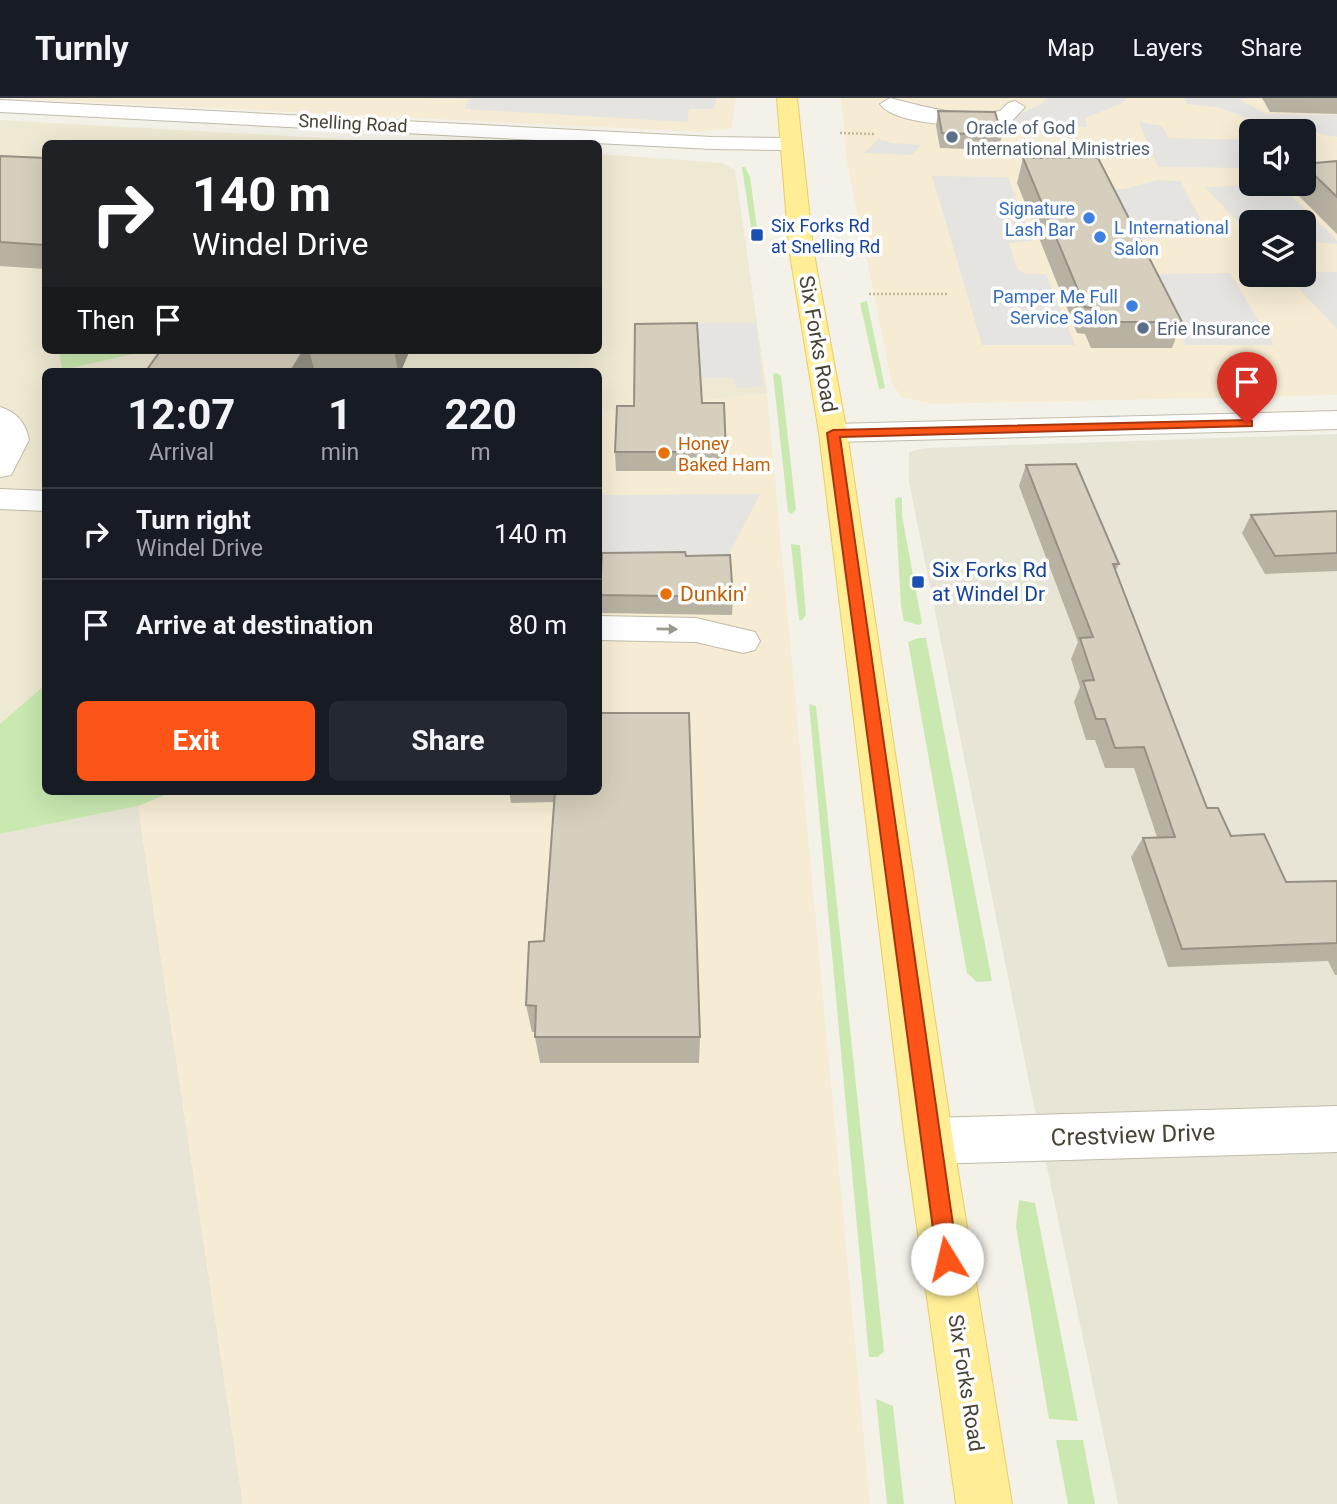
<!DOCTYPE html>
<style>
:root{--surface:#171b24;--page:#242831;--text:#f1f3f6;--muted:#9ea1a6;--line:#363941;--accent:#fd5417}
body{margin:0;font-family:Roboto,sans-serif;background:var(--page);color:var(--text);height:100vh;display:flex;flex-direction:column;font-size:26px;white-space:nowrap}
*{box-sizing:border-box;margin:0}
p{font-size:23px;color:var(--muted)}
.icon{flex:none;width:38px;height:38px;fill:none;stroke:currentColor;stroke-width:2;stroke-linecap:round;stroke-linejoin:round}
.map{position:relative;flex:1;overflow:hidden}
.sheet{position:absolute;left:42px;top:270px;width:560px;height:427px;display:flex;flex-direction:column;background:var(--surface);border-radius:10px;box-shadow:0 7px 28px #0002}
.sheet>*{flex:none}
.guide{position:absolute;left:42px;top:42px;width:560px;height:214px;border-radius:10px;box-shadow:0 7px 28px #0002;background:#202124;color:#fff;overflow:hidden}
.fabs{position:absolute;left:1239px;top:21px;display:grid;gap:14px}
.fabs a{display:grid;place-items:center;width:77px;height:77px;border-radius:10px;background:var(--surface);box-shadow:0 7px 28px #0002;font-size:35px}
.pin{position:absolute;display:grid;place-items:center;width:60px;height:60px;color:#fff;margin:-72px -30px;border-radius:50% 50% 50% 0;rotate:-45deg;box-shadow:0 0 7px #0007}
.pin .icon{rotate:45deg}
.me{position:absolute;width:77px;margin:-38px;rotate:351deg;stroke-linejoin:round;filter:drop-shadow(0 0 5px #0008)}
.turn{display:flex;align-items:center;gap:24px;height:147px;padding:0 35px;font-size:32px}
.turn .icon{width:91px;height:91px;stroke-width:2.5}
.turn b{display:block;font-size:49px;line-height:60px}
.then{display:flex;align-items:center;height:66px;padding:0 35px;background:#0003;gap:14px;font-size:26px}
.eta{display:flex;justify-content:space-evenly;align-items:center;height:119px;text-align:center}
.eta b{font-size:42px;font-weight:700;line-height:49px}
.primary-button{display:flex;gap:14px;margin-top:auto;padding:14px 35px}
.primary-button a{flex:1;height:80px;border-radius:10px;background:var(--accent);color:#fff;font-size:28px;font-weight:700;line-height:80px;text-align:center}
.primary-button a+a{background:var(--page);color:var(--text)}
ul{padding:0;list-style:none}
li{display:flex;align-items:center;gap:21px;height:91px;padding:0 35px;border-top:2px solid var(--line)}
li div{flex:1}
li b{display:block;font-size:26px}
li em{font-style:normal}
header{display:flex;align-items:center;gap:42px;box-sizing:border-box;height:98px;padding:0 35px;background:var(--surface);border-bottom:2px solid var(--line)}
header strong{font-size:33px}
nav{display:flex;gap:38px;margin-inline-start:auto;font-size:24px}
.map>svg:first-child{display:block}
</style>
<header>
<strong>Turnly</strong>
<nav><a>Map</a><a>Layers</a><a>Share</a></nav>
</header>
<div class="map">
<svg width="1337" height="1406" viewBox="0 0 1337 1406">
<rect width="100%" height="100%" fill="#f4f2e8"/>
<g fill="#e8e5d6">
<polygon points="1337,336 1337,1406 1118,1406 1029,984 909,384 909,354 926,350"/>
<polygon points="138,708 243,1406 0,1406 0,736"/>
</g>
<g fill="#f6ecd3" fill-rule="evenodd">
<polygon points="3,0 736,0 732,30 702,34"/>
<path d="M841,0h496v297l-404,9 -32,-7 -9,-14 -45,-220zM1251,33h53v53h-53zM1251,124h53v53h-53z"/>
<polygon points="767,295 870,1406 243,1406 138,708 146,693 598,693 599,314"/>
</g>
<polygon fill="#eee9d2" points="0,22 416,45 46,46 46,252 598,252 599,56 722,65 735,72 767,295 599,314 598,273 46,273 46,693 0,736"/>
<g fill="#c9e9b0">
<polygon points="742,69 745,69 750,79 759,145 753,143"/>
<polygon points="867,203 885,290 879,291 860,205"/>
<polygon points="59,252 137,252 138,255 62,272"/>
<polygon points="777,275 781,278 796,412 791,416 788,414 773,276"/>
<polygon points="898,399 902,400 902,418 922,525 919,527 904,523 901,508 895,402"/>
<polygon points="791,446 800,447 806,517 802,522 799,522"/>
<polygon points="918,540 926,540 992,883 977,884 967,875 908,544"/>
<polygon points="45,587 46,693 175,693 138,708 0,736 0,626"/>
<polygon points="809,606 816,608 884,1253 878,1259 869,1259"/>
<polygon points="1019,1102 1035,1105 1078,1323 1049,1321 1016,1129"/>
<polygon points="876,1301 893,1308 904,1406 887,1406"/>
<polygon points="1056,1342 1083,1342 1095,1406 1068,1406"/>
</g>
<g fill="#e5e4e0">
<polygon points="430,0 717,0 714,11 689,11 687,24 464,11 469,1"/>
<polygon points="1045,0 1128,0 1120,6 1085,20 1087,29 1017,27 1015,18 1043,5"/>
<polygon points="1184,0 1256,0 1238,1 1267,16 1337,17 1337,39 1251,21 1216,9 1187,6"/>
<polygon points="1139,24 1162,28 1169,40 1251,42 1251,70 1158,69"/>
<polygon points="878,41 893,45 922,47 911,57 864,55"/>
<polygon points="1056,47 1096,48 1091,62 1047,61"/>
<polygon points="932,78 1008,79 1032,143 1009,145 1017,171 1026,176 1046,176 1075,247 982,247"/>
<polygon points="1158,82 1180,83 1208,135 1131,143 1105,92 1124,91"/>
<polygon points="1279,86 1337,143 1337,146 1304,143 1304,124 1251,124 1250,137 1205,89"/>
<polygon points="1304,174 1337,174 1337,231 1286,177"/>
<polygon points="1230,175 1274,247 1185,247 1148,176"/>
<polygon points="695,225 756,225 763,289 736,290 734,280 701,280"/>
<polygon points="760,396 724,466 599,467 598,397"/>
</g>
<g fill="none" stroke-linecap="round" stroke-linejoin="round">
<defs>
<g id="minor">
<path d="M890,0c36,9 72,20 110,13l8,-8 7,-2 10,6 -13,14c-26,7 -115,7 -132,-17z"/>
<polygon points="0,2 712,39 789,40 800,46 789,52 712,51 0,14"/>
<path d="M0,309c17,5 26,16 29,33l-18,35 -11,2z"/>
<polygon points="1337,313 1337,331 833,344 823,341 819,335 823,329 833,326"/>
<polygon points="0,391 46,393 46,413 0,411"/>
<polygon points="598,518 696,520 755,534 760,543 755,552 743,555 696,544 598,542"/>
<polygon points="1337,1008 1337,1054 929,1066 912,1059 905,1043 912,1027 929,1020"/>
</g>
<polygon id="major" points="777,0 797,0 813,150 847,335 953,1043 1012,1406 956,1406 905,1043 819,335 789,150"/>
</defs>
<use href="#minor" stroke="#c0bbaa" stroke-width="2"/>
<use href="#major" stroke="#e6ce65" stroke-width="2"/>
<g stroke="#c2b99b" stroke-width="2.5" stroke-dasharray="2 2" stroke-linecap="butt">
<polyline points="840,35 874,36"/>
<polyline points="869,196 949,196"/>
</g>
<use href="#minor" fill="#fff" fill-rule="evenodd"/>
<use href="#major" fill="#ffee96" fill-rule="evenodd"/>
</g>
<g fill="#b8b2a3">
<polygon points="1262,0 1337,0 1337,16 1270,14"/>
<polygon points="938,13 1002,37 998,52 940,50 936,28"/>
<polygon points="0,58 46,60 46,171 0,168"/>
<polygon points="1023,60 1182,224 1172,250 1091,250 1085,236 1077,235 1017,85"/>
<polygon points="1337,63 1337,136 1291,90 1293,86 1304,86 1304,66"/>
<polygon points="161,252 410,252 401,273 350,273 314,271"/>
<polygon points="702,305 726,354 725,373 616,373 615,354 634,308"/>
<polygon points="1026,367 1119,466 1115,474 1207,710 1231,738 1286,784 1337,783 1337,877 1335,877 1328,863 1168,869 1131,759 1143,740 1157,739 1134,670 1105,670 1095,642 1086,642 1074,604 1080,589 1071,561 1078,544 1019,388"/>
<polygon points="1337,413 1337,473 1265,476 1242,435 1251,417"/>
<polygon points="686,458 733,499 732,517 601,515 600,497"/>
<polygon points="509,693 598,693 700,939 699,965 540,965 535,939 535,934 532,934 526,907 544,843 554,704 511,705"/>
</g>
<g fill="#969184">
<polygon points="304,252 309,252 314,271 313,273 291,273"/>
<polygon points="394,252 410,252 401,273 398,273"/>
</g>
<g fill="#d6cfbd" stroke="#969184" stroke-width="2">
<polygon points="938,13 995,14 1002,37 942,35"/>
<polygon points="0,58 46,60 46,146 44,147 0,144"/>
<polygon points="1023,60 1098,60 1182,224 1099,224 1094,210 1085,209"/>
<polygon points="1337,63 1337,99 1304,67 1304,66"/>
<polygon points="697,225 702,305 724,305 726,354 615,354 617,308 634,308 635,226"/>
<polygon points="161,252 304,252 291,273 146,273"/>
<polygon points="1076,366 1119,466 1113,466 1207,710 1218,710 1231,738 1264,736 1286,784 1337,783 1337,845 1182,851 1143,740 1175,739 1144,649 1115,650 1105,621 1096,621 1083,583 1094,582 1080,540 1093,539 1026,367"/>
<polygon points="1337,413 1337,455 1275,458 1251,417"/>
<polygon points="685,454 686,458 730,457 733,499 600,497 602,455"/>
<polygon points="598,615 689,615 700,939 535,939 536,908 526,907 529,844 544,843 555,693 598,693"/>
</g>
<defs><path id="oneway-solid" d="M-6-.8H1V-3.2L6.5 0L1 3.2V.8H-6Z" transform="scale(1.75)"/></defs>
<use fill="#9a9890" href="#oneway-solid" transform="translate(667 531) rotate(1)"/>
<polygon fill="#fd5417" stroke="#a4370f" stroke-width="2" points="1247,322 1252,323 1252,328 840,339 958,1161 955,1168 947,1172 940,1168 937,1161 827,335 833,332"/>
<g fill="#5c6f8a" stroke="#fff" stroke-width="2.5">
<circle cx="952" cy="39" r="7"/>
<circle cx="1143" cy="230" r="7"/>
</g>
<g fill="#3f7fe0" stroke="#fff" stroke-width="2.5">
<circle cx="1089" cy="120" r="7"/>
<circle cx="1100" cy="139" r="7"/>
<circle cx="1132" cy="208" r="7"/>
</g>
<g fill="#1a4fb4" stroke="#fff" stroke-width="2.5">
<rect x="750" y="130" width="14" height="14" rx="3.5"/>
<rect x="911" y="477" width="14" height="14" rx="3.5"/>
</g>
<g fill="#e8710a" stroke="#fff" stroke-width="2.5">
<circle cx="664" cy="355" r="7"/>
<circle cx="666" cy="496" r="7"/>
</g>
<g text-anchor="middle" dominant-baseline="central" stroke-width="7" stroke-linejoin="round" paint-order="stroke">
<g font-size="18" fill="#484336" stroke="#fff">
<text transform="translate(353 25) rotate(3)">Snelling Road</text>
</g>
<g font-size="18" fill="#4e5e75" stroke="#fff" text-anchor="start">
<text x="966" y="29">Oracle of God<tspan x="966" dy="21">International Ministries</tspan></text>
<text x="1157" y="230">Erie Insurance</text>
</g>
<g font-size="18" fill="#366cbe" stroke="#fff" text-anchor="end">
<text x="1075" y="110">Signature<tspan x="1075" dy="21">Lash Bar</tspan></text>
<text x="1114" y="129" text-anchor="start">L International<tspan x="1114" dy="21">Salon</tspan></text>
<text x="1118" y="198">Pamper Me Full<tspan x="1118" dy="21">Service Salon</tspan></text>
</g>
<g font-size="18" fill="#164399" stroke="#fff" text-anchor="start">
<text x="771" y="127">Six Forks Rd<tspan x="771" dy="21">at Snelling Rd</tspan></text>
</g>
<g font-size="18" fill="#c56008" stroke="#fff" text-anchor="start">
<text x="678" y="345">Honey<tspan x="678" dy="21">Baked Ham</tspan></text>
</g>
<g font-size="21" fill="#484336" stroke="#fff">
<text transform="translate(818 246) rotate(80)">Six Forks Road</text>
<text transform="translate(966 1285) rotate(81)">Six Forks Road</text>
</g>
<g font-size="21" fill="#164399" stroke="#fff" text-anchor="start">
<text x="932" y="472">Six Forks Rd<tspan x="932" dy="24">at Windel Dr</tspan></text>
</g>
<g font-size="21" fill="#c56008" stroke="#fff" text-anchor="start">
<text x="680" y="496">Dunkin'</text>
</g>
<g font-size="24" fill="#484336" stroke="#fff">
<text transform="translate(1133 1037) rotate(-2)">Crestview Drive</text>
</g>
</g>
</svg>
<div class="fabs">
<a><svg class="icon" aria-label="sound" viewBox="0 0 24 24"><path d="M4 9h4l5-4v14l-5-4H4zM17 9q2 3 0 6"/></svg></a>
<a><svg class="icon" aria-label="layers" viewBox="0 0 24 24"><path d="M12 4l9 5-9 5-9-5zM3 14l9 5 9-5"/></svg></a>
</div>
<div class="pin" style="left:1247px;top:326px;background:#d93025"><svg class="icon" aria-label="arrive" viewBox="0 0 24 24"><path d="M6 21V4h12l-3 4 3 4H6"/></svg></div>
<svg class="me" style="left:947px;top:1161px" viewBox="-20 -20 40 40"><circle r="19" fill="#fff"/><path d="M0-13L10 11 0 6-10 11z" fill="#fd5417"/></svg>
<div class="guide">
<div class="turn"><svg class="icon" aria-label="right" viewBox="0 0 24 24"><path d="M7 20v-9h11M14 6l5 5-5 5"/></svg><div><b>140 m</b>Windel Drive</div></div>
<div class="then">Then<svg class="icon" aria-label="arrive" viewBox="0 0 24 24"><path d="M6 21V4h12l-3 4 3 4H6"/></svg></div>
</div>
<section class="sheet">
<div class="eta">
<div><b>12:07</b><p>Arrival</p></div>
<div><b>1</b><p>min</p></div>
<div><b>220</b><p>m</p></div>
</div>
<ul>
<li><svg class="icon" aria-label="right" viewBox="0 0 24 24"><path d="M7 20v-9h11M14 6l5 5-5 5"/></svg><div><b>Turn right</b><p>Windel Drive</p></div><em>140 m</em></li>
<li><svg class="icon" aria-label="arrive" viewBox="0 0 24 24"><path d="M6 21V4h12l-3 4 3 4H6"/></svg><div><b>Arrive at destination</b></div><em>80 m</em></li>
</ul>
<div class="primary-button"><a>Exit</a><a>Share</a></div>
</section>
</div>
